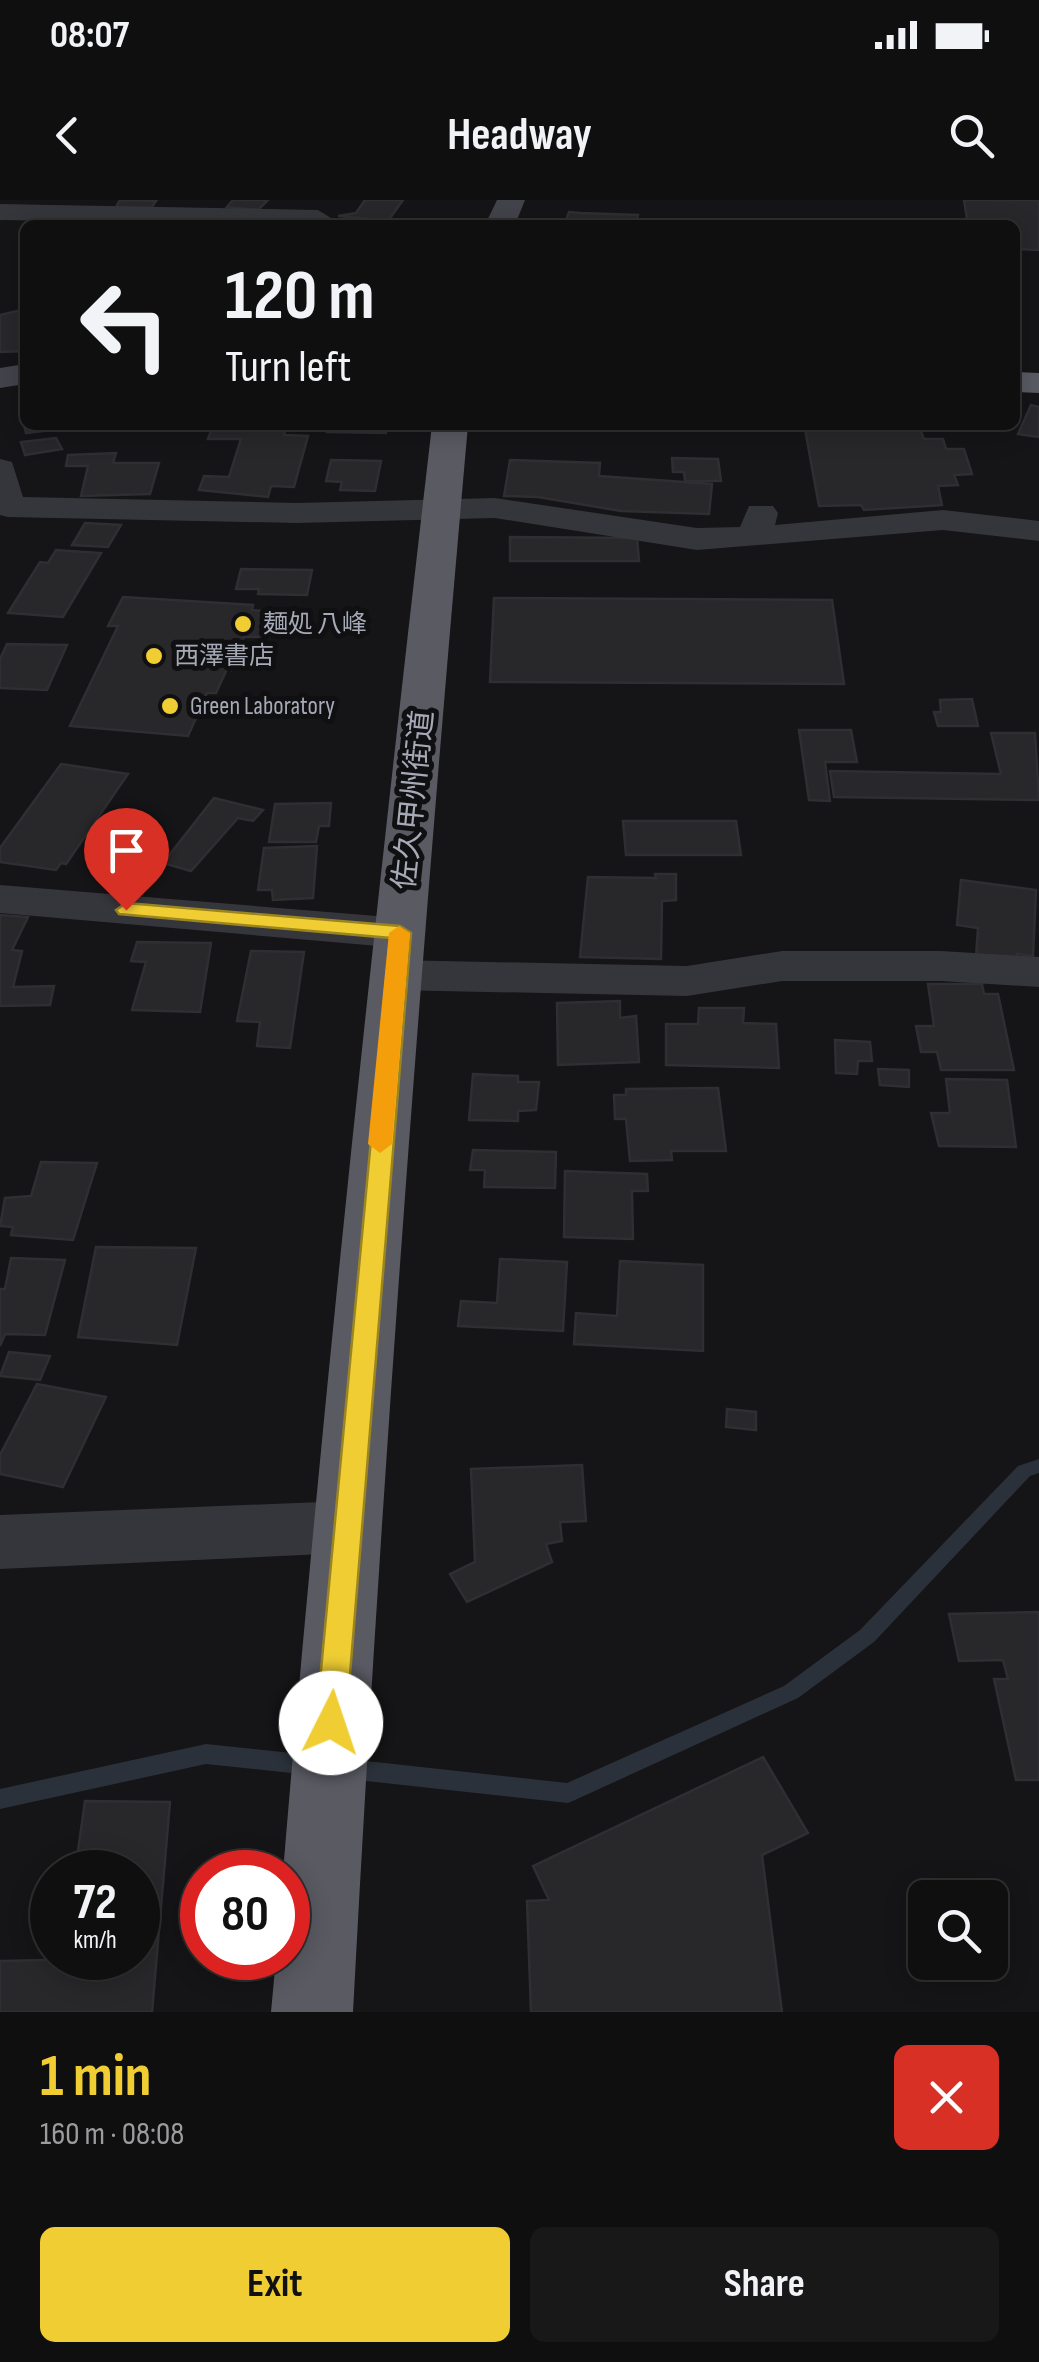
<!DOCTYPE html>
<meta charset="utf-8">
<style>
:root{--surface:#100f10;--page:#191819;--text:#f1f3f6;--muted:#9c9c9f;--line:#302f30;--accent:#efcd33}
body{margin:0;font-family:"Sofia Sans Condensed","Noto Sans JP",sans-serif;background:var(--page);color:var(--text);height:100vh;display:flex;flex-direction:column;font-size:38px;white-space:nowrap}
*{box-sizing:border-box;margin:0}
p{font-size:32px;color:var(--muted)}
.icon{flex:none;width:55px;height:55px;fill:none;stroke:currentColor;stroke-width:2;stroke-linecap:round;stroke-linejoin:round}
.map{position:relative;height:1812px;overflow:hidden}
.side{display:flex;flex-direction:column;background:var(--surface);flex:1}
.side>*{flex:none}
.hud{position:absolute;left:20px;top:20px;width:1000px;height:210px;border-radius:15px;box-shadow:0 5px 25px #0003,0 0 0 2px var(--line);background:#100f10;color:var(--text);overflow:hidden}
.controls{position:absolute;left:908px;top:1680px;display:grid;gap:20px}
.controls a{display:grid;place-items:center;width:100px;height:100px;border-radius:15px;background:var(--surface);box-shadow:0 5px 25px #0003,0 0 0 2px var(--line);font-size:50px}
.speed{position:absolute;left:30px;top:1650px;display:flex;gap:20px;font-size:50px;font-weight:700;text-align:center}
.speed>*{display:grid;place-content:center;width:130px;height:130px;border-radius:50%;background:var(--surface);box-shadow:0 5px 25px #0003,0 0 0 2px var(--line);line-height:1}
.speed small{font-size:25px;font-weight:400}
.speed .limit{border:15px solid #d22;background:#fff;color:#111}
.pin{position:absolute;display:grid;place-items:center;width:85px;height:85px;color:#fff;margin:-102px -42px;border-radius:50% 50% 50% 0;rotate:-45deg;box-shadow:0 0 10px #0007}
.pin .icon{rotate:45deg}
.me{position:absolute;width:110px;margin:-55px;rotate:4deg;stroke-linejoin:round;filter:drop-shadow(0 0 8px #0008)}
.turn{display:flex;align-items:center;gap:35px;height:210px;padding:0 40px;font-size:45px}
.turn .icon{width:130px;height:130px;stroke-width:2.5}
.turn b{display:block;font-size:70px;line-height:85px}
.round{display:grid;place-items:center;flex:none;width:105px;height:105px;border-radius:15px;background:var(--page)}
.head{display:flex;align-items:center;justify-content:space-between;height:170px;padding:0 40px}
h1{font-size:60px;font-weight:700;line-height:75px;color:var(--accent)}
.action{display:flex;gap:20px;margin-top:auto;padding:20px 40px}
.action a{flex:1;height:115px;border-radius:15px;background:var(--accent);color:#111;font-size:40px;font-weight:700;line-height:115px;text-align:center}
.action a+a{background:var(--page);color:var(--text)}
.status{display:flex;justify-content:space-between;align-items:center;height:70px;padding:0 50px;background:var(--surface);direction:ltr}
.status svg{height:28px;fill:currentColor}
header{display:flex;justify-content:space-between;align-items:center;height:130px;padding:0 40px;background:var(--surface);font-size:45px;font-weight:700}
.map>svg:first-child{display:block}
</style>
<div class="status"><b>08:07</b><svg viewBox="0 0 49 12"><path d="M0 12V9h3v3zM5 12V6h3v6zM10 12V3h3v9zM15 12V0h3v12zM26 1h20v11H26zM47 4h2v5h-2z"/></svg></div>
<header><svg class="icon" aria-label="back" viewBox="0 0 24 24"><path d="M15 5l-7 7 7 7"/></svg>Headway<svg class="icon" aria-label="search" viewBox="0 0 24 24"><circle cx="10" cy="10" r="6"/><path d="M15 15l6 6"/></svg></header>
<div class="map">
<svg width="1039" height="1812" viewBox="0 0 1039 1812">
<rect width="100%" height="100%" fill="#151416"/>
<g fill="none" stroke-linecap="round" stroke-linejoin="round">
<g fill="#2b313a" fill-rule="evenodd">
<polygon points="1039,1259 1039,1273 1030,1276 874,1442 798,1498 575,1600 568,1603 348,1579 341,1576 338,1569 341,1562 348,1559 567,1583 784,1486 860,1430 1018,1266"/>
<polygon points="206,1544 310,1555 317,1558 320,1565 317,1572 310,1575 206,1564 0,1609 0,1589"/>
</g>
</g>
<g fill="#28272a" stroke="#2f2e32" stroke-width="2.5">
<polygon points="120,0 156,1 151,8 116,7"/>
<polygon points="233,0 268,0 258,10 227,7"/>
<polygon points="365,0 403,0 388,21 338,16 356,13"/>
<polygon points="964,0 1039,0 1039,50 1015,49 1015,25 968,25"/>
<polygon points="569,12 580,13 638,15 635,25 553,25 565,23"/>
<polygon points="25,109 25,151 0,152 0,115"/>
<polygon points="1031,205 1039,207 1039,237 1018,234"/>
<polygon points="25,206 25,225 67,228 26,233 20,207"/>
<polygon points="213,225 287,225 284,235 308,236 294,287 271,286 268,297 199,290 204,276 229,277 241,239 208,239"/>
<polygon points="328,225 387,225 386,233 327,232"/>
<polygon points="805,229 920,229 924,239 943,239 946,249 964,249 972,274 954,275 958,285 938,286 942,305 864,310 861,305 819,306"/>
<polygon points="56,238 62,249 25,255 21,242"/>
<polygon points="116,253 113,263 159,263 150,294 81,296 88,266 66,266 68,255"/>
<polygon points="672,258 718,259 721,281 685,281 684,272 673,272"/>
<polygon points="331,260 381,261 375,291 340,290 342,282 326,281"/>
<polygon points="510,260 600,263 599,276 712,284 709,314 621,311 538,297 504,296"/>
<polygon points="85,323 121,325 108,347 72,345"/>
<polygon points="510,337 637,338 639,361 510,361"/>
<polygon points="56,350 101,353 63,417 8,413 40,362 48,363"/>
<polygon points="241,369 312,370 307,395 258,394 259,389 236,389"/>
<polygon points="123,397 253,405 252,410 277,412 270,437 244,437 231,470 227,469 216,493 207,493 188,536 70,526 118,426 108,426"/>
<polygon points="494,398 832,400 844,484 490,482"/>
<polygon points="7,444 67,445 47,490 0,488 0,459"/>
<polygon points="972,499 978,526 938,526 934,512 941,512 940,500"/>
<polygon points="799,530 851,530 857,562 825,562 830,601 809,600"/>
<polygon points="991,533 1035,533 1039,600 834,597 830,571 1001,574"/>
<polygon points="61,564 128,574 66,664 61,663 56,670 0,662 0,648"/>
<polygon points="214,598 263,610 253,621 238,618 191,671 163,663"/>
<polygon points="331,603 329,626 319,626 316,642 269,642 275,604"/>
<polygon points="623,621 736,621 741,655 626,655"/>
<polygon points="317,646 313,698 273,700 272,690 258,690 264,648"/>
<polygon points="655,674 676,674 676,700 662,701 661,759 580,757 588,677 656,678"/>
<polygon points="961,680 1036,690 1033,756 1017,754 1016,762 976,757 978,728 957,725"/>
<polygon points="0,715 28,717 12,750 22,751 13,787 54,786 50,805 0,806"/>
<polygon points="137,742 211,743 200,812 132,810 146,762 131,761"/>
<polygon points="251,751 304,752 290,848 257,846 260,822 237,821"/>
<polygon points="928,784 982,784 984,794 998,794 1014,870 941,870 937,852 921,852 916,826 934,826"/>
<polygon points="620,801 620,818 636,816 639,862 558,865 557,803"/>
<polygon points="699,808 744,808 743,823 776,824 779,868 666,865 666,824 698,824"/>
<polygon points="835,840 870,842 872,861 858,861 857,874 836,873"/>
<polygon points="878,869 909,870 909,887 880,885"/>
<polygon points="473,874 518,876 518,882 539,882 536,910 518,911 518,921 469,920"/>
<polygon points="946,879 1007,880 1016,947 939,946 931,913 950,913"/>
<polygon points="718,888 726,951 671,951 672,960 630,961 626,919 615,919 614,895 626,895 626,889"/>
<polygon points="473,950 556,952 555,988 484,987 485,970 470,970"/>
<polygon points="41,962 97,963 73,1040 11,1035 13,1027 0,1026 5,998 31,996"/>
<polygon points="565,971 647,974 648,991 632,991 633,1039 564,1037"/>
<polygon points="96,1047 196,1048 177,1145 78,1137"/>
<polygon points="11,1058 65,1060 45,1135 5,1134 0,1146 0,1089 5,1089"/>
<polygon points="500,1059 567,1062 563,1131 458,1126 461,1101 497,1103"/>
<polygon points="620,1061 703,1065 703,1151 574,1144 576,1113 617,1116"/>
<polygon points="9,1152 50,1156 40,1180 0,1176"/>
<polygon points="37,1184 106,1197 63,1287 0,1274 0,1255"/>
<polygon points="727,1209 756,1212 756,1230 726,1227"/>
<polygon points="582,1265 586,1321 560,1322 562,1341 546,1344 552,1362 467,1402 450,1374 475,1362 471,1269"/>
<polygon points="1039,1412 1039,1580 1016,1580 994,1479 1008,1479 1003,1460 959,1461 949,1414"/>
<polygon points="763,1557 808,1633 762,1655 782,1812 531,1812 527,1701 549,1700 533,1666"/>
<polygon points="85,1601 170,1602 152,1812 0,1812 0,1761 138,1758 138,1672 75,1672"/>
</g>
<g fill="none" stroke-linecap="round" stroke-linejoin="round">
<polyline stroke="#3b3c42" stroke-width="4" stroke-dasharray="2.5 5" stroke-linecap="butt" points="353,24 367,25"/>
<g fill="#35363b" fill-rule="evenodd">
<polygon points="0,4 318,10 331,18 322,25 0,20"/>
<polygon points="0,259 12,262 23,297 297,303 495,298 697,328 740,327 749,306 773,306 778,313 775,325 943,310 1039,321 1039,341 943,330 697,350 495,318 297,323 8,317 0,315"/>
<polygon points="0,685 401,718 417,723 424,733 417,743 401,748 0,713"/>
<polygon points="782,751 941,751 1039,757 1039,787 941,781 782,781 687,796 394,790 378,786 371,775 378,764 394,760 687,766"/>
<polygon points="345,1301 367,1308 376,1327 367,1346 345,1353 0,1369 0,1315"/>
</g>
<g fill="#43444b" fill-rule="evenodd">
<polygon points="497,0 525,0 515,25 485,25"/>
<polygon points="25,164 25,184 0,188 0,168"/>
</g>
<g fill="#5a5a63" fill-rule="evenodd">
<polygon points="1015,172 1039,173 1039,193 1015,192"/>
<path d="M432,225h36c-47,529 -87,1057 -115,1587h-82l5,-54h12v-86h-5c40,-483 93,-965 149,-1447z"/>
</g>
</g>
<polygon fill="#efcd33" stroke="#9b8521" stroke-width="2.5" points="126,703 400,726 411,733 346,1523 341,1533 331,1537 320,1533 316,1523 390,738 119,714 116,710"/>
<polygon fill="#f59e0b" points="399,726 410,733 392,944 380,953 368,944 389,733"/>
<g fill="#efcd33" stroke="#100f11" stroke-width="4">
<circle cx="243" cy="424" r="10"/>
<circle cx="154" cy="456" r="10"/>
<circle cx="170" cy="506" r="10"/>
</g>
<g text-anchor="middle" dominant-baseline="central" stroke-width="10" stroke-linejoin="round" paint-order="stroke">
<g font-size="25" fill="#a6a9b6" stroke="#100f11" text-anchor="start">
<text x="263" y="424">麺処 八峰</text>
<text x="174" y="456">西澤書店</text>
<text x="190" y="506">Green Laboratory</text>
</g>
<g font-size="30" fill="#a6a9b6" stroke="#100f11">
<text transform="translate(414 600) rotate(-84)">佐久甲州街道</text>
</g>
</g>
</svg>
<div class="controls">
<a><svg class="icon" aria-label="search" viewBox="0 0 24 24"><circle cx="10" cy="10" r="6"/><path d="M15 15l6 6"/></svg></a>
</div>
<div class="speed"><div>72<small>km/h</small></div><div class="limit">80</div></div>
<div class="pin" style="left:126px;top:710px;background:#d93025"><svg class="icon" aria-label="arrive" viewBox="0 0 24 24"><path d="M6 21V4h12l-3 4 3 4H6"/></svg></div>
<svg class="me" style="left:331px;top:1523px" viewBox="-20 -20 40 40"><circle r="19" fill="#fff"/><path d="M0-13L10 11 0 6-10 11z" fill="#efcd33"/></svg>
<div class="hud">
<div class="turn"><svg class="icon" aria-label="left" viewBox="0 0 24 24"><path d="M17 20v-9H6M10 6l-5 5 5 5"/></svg><div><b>120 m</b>Turn left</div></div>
</div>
</div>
<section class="side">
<div class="head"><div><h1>1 min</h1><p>160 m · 08:08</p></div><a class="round" style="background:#d93025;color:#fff"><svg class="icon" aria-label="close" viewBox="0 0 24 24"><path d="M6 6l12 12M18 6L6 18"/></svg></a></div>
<div class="action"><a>Exit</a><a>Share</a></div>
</section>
